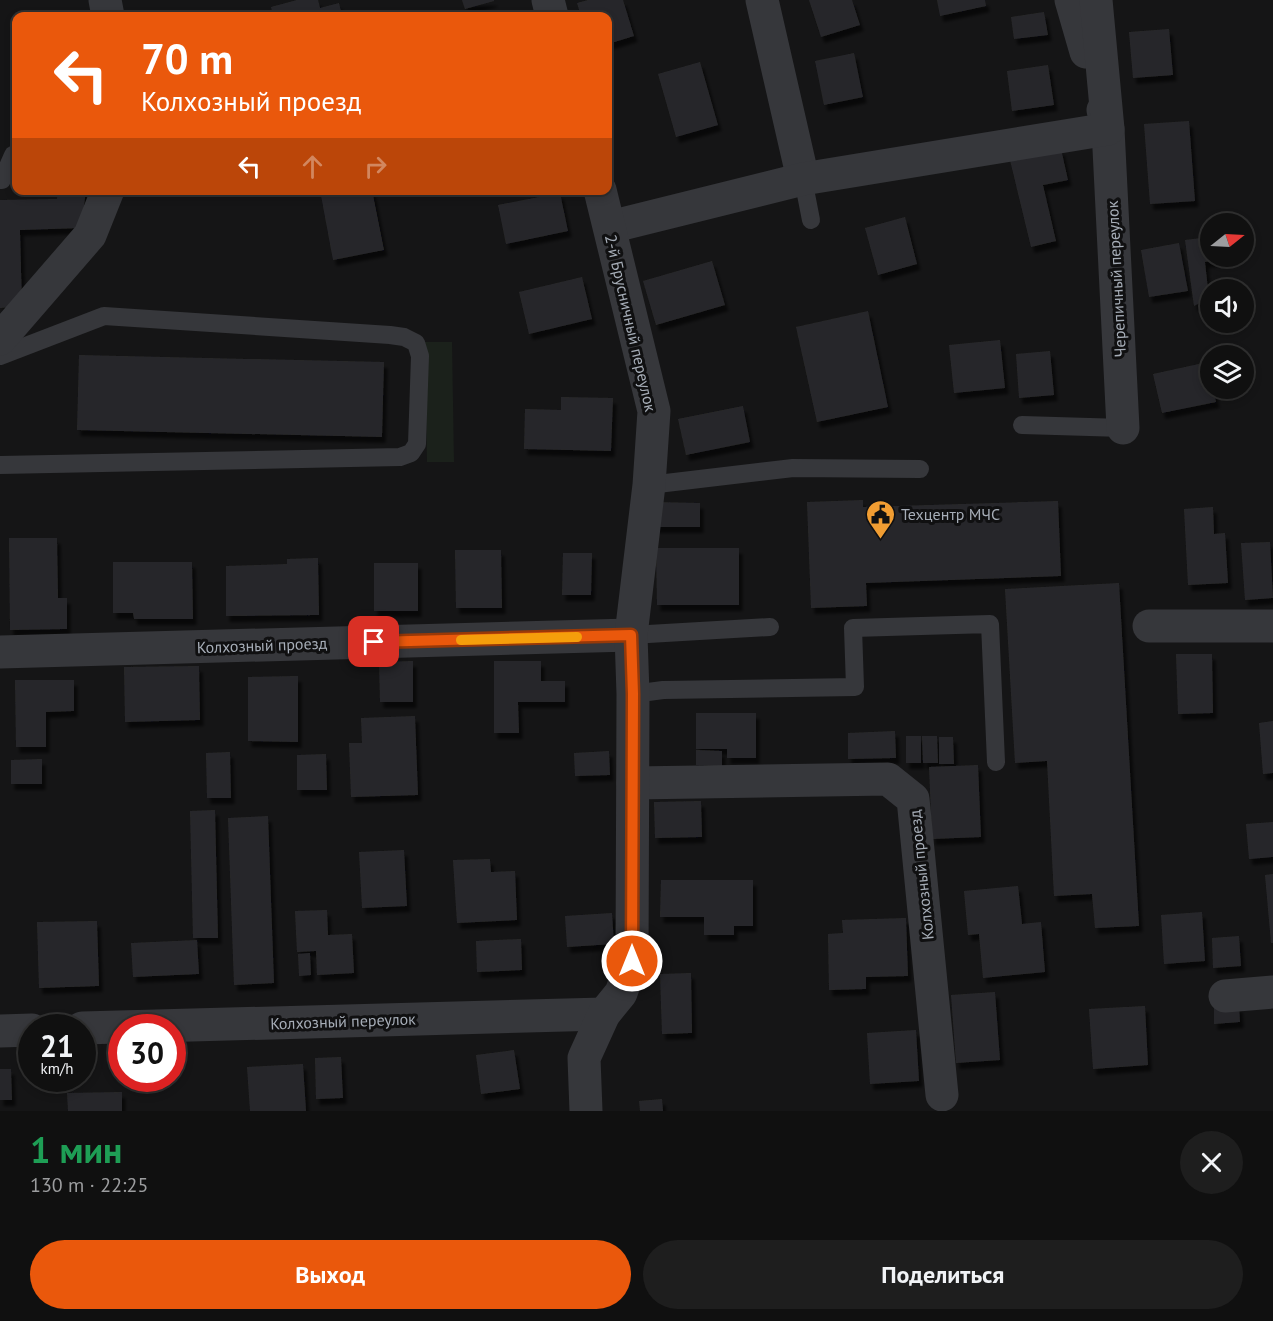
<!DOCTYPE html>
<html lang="ru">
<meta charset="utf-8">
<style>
:root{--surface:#101010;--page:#1e1e1e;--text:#f1f3f6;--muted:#9c9d9f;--line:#303030;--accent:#ea580c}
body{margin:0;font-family:"PT Sans",sans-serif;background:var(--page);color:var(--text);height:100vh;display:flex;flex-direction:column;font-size:22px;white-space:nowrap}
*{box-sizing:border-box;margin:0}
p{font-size:20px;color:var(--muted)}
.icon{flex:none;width:33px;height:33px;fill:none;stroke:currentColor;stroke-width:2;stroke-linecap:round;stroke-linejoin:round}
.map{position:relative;height:1111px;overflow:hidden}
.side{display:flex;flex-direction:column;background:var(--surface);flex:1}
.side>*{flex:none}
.top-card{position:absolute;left:12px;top:12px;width:600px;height:183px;border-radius:12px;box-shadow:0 3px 9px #0003,0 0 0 2px var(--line);background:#ea580c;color:#fff;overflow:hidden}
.needle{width:39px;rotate:72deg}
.buttons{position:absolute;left:1200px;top:213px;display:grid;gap:12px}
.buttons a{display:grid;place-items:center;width:54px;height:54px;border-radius:50%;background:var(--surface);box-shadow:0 3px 9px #0003,0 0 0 2px var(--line);font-size:30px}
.speed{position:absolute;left:18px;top:1014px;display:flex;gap:12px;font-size:30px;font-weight:700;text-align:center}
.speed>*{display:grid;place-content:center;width:78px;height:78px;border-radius:50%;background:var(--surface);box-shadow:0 3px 9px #0003,0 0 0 2px var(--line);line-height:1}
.speed small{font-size:15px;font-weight:400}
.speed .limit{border:9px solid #d22;background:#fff;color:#111}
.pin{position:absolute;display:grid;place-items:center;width:51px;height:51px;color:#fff;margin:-26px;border-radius:12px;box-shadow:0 3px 9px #0006}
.me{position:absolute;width:66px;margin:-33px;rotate:0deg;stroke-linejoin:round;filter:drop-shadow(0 0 4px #0008)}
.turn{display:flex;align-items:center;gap:21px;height:126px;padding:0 30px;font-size:27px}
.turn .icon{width:78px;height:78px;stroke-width:2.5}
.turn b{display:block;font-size:42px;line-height:51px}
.lanes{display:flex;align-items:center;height:57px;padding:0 30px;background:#0003;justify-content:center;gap:30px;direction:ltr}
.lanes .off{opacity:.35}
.round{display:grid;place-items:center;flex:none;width:63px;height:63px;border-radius:32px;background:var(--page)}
.overview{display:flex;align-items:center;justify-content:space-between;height:102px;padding:0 30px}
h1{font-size:36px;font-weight:600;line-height:45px;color:#1e9e55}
.button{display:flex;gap:12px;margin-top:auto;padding:12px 30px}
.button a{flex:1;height:69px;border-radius:36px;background:var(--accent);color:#fff;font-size:24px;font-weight:600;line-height:69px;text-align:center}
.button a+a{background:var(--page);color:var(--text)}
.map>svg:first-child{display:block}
</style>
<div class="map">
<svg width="1273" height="1111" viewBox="0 0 1273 1111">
<defs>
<filter id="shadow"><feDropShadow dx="3.5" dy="6" stdDeviation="1.5" flood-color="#0009"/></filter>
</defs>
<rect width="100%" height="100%" fill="#151516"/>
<polygon fill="#1b211b" points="425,342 452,342 454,462 427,462"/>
<g fill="#28282a" filter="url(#shadow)">
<polygon points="297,0 318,0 320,8 339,3 342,16 273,16 271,7"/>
<polygon points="462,0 494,0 494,1 465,9"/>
<polygon points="588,0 623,0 634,36 608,44 608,16 581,16 577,3"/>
<polygon points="809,0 852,0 860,25 821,37"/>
<polygon points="937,0 985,0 986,6 940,16"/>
<polygon points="1044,12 1048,35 1014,39 1011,17"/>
<polygon points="1169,29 1173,75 1133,78 1129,32"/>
<polygon points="854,53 863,97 824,105 815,61"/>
<polygon points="700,62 718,125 676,137 658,74"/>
<polygon points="1048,65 1054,105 1012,111 1007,71"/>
<polygon points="1189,121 1195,201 1150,204 1144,124"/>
<polygon points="1061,149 1068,180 1043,185 1056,241 1031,247 1010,160"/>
<polygon points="58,190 86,190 81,228 20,230 22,306 0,308 0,200 57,199"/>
<polygon points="320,190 372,190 384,250 333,260"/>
<polygon points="560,193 568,231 506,244 498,205"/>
<polygon points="905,217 917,264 878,275 865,228"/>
<polygon points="1210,237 1210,256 1217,256 1217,260 1205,262 1209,298 1194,306 1185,240"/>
<polygon points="1179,243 1188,291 1149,297 1141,250"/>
<polygon points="712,261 725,305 656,325 643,281"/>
<polygon points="582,277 592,319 529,334 519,292"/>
<polygon points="868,311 888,407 817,422 796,327"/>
<polygon points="1000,340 1005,388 954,393 949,345"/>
<polygon points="1050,351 1054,395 1019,398 1016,354"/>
<polygon points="79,355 384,362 382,437 77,430"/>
<polygon points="1208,362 1210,388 1213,388 1216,402 1162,413 1153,374"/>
<polygon points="561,397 613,398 611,451 524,449 525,409 561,410"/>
<polygon points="743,406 750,442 686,455 678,419"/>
<polygon points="863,500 863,507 1058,501 1061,576 866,583 867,606 811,608 807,502"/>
<polygon points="653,502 700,503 700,527 653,527"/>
<polygon points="1213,507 1214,534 1225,533 1228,583 1188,585 1184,509"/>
<polygon points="9,538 57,538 58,598 67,598 67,629 10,630"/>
<polygon points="1270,542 1273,598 1245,600 1241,543"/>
<polygon points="656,548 739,548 739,605 657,605"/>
<polygon points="455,550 501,550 502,608 456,608"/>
<polygon points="563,553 592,553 591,595 562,595"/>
<polygon points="318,558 319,615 226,616 226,566 287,564 287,559"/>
<polygon points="113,562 192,562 193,619 134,619 133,613 113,613"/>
<rect x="374" y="563" width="44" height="48"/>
<polygon points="1119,583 1139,926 1095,928 1092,894 1054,896 1047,761 1015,763 1005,589"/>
<polygon points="1176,654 1212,654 1213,713 1178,714"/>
<polygon points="413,661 413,702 380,702 379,662"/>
<polygon points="494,661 541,661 541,681 565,681 565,702 518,702 519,733 494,733"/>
<polygon points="199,666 200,720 125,722 124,667"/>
<polygon points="298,676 298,742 248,741 248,677"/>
<polygon points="15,680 74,680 74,711 46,712 46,747 16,747"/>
<polygon points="696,713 756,713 756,758 727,758 727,749 696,749"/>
<polygon points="415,716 418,795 351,797 349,743 362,743 361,718"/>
<polygon points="1273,721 1273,773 1263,774 1259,723"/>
<polygon points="895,731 896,758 848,759 848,733"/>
<rect x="906" y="736" width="15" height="27"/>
<polygon points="922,736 937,736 938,763 923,763"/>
<polygon points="939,737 953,737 954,764 939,764"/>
<polygon points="696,750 722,751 722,766 696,765"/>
<polygon points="609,751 610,775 575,776 574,753"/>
<polygon points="230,752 231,798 207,798 206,753"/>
<polygon points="326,754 327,790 297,790 297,755"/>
<polygon points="42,759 42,784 11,784 11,760"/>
<polygon points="978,765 981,837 932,839 929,767"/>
<polygon points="701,801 702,837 655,838 654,802"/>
<polygon points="215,810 218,938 193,938 190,811"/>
<polygon points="268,816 274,983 234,985 228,818"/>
<polygon points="1273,822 1273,857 1249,859 1246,824"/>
<polygon points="404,850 407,906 362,908 359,852"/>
<polygon points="490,859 491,872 515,871 517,920 457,923 453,860"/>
<polygon points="1273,874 1273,943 1271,943 1265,875"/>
<polygon points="661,880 753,880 753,926 734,926 734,935 704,935 704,917 660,917"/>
<polygon points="1018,886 1022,924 1041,922 1045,972 983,978 979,934 968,935 964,891"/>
<polygon points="327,910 328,935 352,934 354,973 317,975 316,951 297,952 295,911"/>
<polygon points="1202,912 1205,961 1164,964 1161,915"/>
<polygon points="612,913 614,944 567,947 565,916"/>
<polygon points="906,918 908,976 866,977 866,989 829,990 828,934 843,933 842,920"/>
<polygon points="97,921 99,986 39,988 37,922"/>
<polygon points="1239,936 1241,966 1213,968 1212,938"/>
<polygon points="521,939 522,970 477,972 476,941"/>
<polygon points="197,940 199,974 133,977 131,943"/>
<polygon points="310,953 311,975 299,976 298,954"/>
<polygon points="691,973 692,1033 662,1034 660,974"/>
<polygon points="995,992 1000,1060 956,1063 951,995"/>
<polygon points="1145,1006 1148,1065 1093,1069 1089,1009"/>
<polygon points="1239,1006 1240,1022 1214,1024 1214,1007"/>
<polygon points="916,1030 919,1081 870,1084 867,1033"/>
<polygon points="514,1050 520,1089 481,1094 476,1055"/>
<polygon points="341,1057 343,1098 316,1099 315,1058"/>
<polygon points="303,1064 306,1111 250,1111 247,1067"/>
<polygon points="0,1069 11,1069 12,1100 0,1100"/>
<polygon points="122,1092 122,1111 68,1111 67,1093"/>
<polygon points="662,1099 663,1111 640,1111 639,1101"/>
</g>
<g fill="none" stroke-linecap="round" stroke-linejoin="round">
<g stroke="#36373b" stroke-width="18">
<polyline points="803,179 811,220"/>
<polyline points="0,180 2,180 13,155"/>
<polyline points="0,356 104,316 390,335 404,337 416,343 420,356 417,444 411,453 400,457 0,465"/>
<polyline points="1022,425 1123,428"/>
<polyline points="649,485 793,468 920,469"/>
<polyline points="631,635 770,627"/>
<polyline points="633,694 663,690 855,687 853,628 990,624 996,762"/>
</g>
<g stroke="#36373b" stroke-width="33">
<polyline points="105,0 108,16"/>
<polyline points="548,0 552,16"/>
<polyline points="762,0 803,179"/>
<polyline points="1071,0 1086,52"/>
<polyline points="1103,110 1108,129 1123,428"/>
<polyline points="610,227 803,179 1108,129 1096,0"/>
<polyline points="0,339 90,235 108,190"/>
<polyline points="1149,626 1273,626"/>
<polyline points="0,652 631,635"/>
<polyline points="633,783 888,779 913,799 942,1095"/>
<polyline points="1225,996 1273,992"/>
<polyline points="82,1028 604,1014"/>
<polyline points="0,1031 32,1030"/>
<polyline points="586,1111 584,1058 604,1014 621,993 632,961 633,694 631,635 649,485 654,411 600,190"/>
</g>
</g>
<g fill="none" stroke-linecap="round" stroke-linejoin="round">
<defs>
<polyline id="route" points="374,642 631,635 633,694 632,961"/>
</defs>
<use href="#route" stroke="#983908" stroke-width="15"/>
<use href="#route" stroke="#ea580c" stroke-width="10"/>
<polyline stroke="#f59e0b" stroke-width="10" points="461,640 577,637"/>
</g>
<defs>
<symbol id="civic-pin" viewBox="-11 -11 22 30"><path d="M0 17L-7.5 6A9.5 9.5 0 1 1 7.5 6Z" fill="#f19d32" stroke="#101011"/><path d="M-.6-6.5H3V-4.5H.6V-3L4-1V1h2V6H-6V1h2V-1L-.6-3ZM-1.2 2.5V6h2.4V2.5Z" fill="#111"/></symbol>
</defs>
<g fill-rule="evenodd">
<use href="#civic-pin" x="864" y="498" width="33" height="45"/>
</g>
<g text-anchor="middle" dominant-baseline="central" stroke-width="6" stroke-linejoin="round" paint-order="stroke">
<g font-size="16" fill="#a6adb7" stroke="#101011">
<text transform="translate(1116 279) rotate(-93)">Черепичный переулок</text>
<text transform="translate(631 323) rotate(77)">2-й Брусничный переулок</text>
<text transform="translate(262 645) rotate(-2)">Колхозный проезд</text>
<text transform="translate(921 875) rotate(-96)">Колхозный проезд</text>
<text transform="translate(343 1021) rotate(-2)">Колхозный переулок</text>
</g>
<g font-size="16" fill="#a6adb7" stroke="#101011" text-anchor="start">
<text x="901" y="514">Техцентр МЧС</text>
</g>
</g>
</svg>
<div class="buttons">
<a><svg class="needle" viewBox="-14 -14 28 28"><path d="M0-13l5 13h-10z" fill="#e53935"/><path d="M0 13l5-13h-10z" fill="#9c9d9f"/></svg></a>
<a><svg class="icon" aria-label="sound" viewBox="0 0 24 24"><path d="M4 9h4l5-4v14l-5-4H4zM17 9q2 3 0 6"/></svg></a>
<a><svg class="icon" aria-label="layers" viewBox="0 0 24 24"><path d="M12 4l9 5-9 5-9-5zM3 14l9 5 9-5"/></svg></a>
</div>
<div class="speed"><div>21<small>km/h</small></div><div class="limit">30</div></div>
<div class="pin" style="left:374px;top:642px;background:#d93025"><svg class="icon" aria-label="arrive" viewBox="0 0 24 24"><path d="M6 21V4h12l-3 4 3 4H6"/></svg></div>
<svg class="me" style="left:632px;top:961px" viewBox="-20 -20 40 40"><circle r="17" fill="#ea580c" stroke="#fff" stroke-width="3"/><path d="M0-11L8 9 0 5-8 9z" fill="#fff"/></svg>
<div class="top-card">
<div class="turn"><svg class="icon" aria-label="left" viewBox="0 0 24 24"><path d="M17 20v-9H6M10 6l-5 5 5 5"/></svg><div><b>70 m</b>Колхозный проезд</div></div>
<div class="lanes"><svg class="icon" aria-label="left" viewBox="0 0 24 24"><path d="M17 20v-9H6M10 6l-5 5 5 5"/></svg><svg class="icon off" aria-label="ahead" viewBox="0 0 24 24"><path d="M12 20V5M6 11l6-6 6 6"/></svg><svg class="icon off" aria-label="right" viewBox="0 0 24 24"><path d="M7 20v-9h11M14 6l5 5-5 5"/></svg></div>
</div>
</div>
<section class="side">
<div class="overview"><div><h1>1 мин</h1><p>130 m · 22:25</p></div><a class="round"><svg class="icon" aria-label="close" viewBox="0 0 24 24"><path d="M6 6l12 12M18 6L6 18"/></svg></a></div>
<div class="button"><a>Выход</a><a>Поделиться</a></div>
</section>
